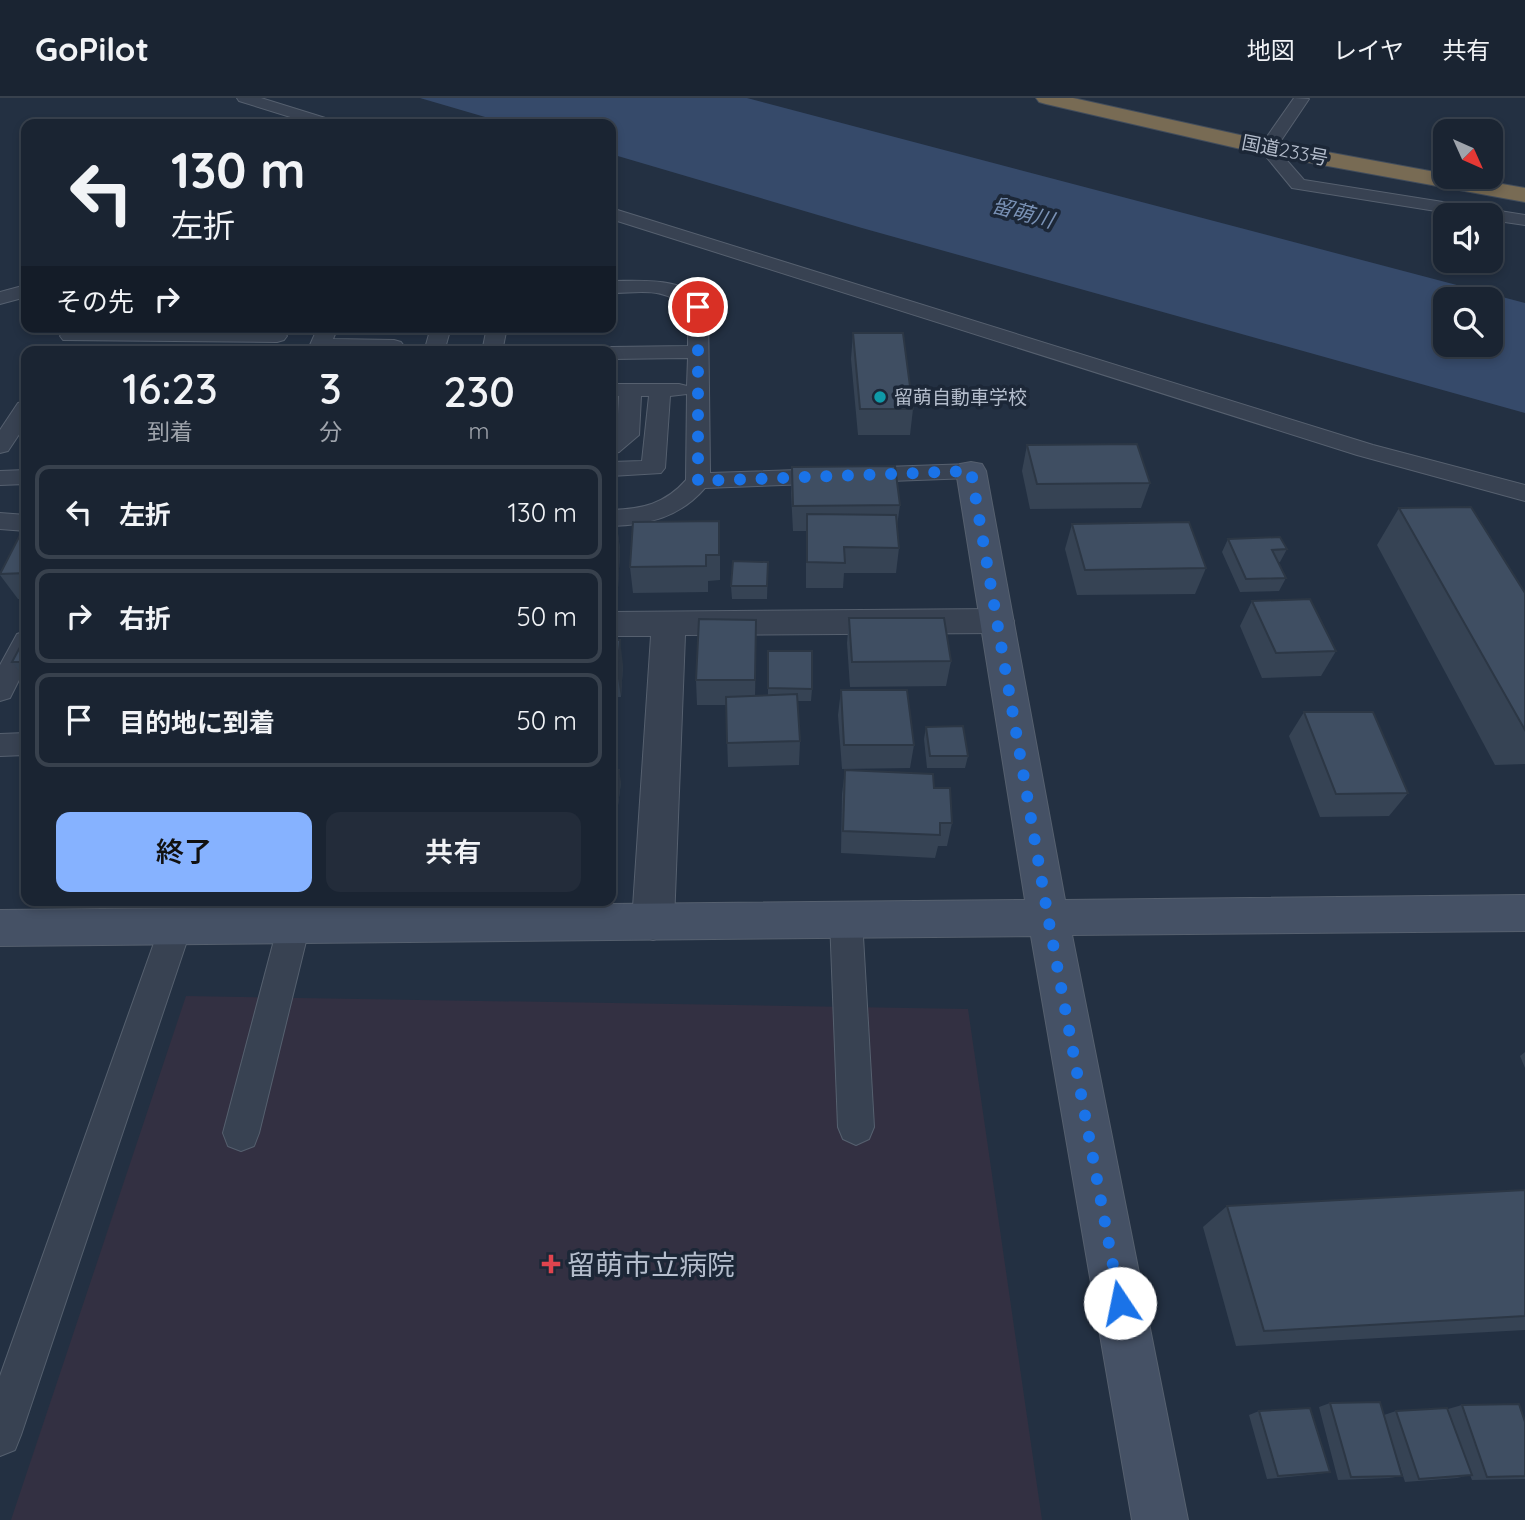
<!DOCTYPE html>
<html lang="ja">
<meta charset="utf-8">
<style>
:root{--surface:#1a2432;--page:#232c3a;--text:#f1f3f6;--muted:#9fa4ac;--line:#38414d;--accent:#86b2ff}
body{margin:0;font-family:Quicksand,"Noto Sans JP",sans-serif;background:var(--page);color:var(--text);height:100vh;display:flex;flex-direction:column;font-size:26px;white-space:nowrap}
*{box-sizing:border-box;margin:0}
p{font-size:23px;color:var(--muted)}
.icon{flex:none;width:38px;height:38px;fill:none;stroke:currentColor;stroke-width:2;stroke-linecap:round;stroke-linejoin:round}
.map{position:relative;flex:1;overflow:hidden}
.sheet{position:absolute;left:21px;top:248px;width:595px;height:560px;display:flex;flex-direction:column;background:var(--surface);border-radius:14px;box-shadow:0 4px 10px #0003,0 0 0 2px var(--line)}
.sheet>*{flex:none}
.hud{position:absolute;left:21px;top:21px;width:595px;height:214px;border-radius:14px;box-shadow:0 4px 10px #0003,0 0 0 2px var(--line);background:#1a2432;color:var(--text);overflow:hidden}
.needle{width:46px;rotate:135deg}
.fabs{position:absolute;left:1433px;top:21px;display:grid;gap:14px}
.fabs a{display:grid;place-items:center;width:70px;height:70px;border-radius:14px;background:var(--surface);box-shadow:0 4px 10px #0003,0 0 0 2px var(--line);font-size:35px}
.pin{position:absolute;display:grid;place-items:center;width:60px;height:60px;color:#fff;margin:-30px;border:4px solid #fff;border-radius:50%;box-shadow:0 2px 7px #0007}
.me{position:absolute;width:77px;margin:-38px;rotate:349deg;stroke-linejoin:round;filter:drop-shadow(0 0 5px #0008)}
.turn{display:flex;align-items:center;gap:24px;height:147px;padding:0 35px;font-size:32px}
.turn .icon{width:91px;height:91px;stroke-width:2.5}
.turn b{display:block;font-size:49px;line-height:60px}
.then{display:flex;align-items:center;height:66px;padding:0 35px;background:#0003;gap:14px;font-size:26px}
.eta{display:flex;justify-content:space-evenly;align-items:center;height:119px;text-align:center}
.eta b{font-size:42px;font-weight:600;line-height:49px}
.button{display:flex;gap:14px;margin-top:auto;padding:14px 35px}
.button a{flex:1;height:80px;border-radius:14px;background:var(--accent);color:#111;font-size:28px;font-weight:600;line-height:80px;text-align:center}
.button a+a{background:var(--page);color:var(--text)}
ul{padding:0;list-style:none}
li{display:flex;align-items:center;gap:21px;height:94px;margin:0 14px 10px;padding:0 21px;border:4px solid var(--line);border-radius:14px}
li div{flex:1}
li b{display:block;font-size:26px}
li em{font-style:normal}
header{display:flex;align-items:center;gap:42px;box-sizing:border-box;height:98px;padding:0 35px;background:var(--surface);border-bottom:2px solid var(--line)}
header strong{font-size:33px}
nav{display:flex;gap:38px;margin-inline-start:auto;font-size:24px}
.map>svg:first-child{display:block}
</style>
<header>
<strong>GoPilot</strong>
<nav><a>地図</a><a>レイヤ</a><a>共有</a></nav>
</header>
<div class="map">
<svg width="1525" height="1422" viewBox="0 0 1525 1422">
<rect width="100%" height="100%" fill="#233042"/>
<polygon fill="#333042" points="186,898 968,911 1042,1422 11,1422"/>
<path fill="#364a6a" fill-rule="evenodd" d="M420,0h327l778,205v110l-663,-185 -251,-74v-30h-102zM1446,201h45v46h-45z"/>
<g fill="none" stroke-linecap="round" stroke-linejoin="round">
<defs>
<g id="lane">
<polygon points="237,0 261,0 335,23 337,26 313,26 239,3"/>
<polygon points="1294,0 1309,1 1276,50 1304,82 1525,117 1525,127 1491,122 1491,117 1461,117 1292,90 1259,50"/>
<polygon points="611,110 1373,347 1525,387 1525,403 1357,357 611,121"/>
<path d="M611,183c34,0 75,-5 97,26l2,166 261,-9 8,2 4,5 -4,5 -8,2 -266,10c-25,29 -57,37 -94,38v-16c31,-1 54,-6 75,-30l1,-86 -17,2 -5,72 -4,5 -50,3v-14l31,-1 7,-65h-8l-2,39 -20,17 -8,2v-17l6,-5 2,-36h-8v-12h68l8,2 1,-28 -77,1v-7h-10l10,-5 77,-1v-37c-25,-23 -46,-16 -77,-16z"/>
<polygon points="26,187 26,199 0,206 0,194"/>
<polygon points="318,229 338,229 333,241 394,242 401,244 404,248 402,254 320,253 313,251 310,247"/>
<polygon points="431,229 451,229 444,254 424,254"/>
<polygon points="487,229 507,229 502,254 482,254"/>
<polygon points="70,232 277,232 284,234 287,238 284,242 277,244 63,242 60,238 63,234"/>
<polygon points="26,303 26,326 8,353 0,355 0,332 18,305"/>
<polygon points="26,372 26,386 0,387 0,373"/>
<polygon points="0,415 26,417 26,433 0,431"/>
<polygon points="26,533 26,568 10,600 0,603 0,567 17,536"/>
<polygon points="26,635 26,657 0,658 0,636"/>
<polygon points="846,807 857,811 862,821 874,1029 869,1041 856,1047 843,1041 838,1029 830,821 835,811"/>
<polygon points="294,813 305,817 310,827 259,1035 254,1048 241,1053 228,1048 223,1035 278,827 283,817"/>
<polygon points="176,814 187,818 192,828 21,1337 15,1352 0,1358 0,1278 160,828 165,818"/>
</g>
<polygon id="street" points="997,511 1009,515 1014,523 1009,531 997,535 685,537 674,824 668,837 653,842 638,837 632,824 651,538 611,538 611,514"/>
<polygon id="secondary" points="971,364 982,366 986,373 1065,802 1525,797 1525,833 1072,837 1188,1422 1132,1422 1031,838 0,848 0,812 1025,802 956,373 960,366"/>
<polygon id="highway" points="1036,0 1073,0 1267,43 1446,76 1446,79 1462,79 1525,90 1525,104 1267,57 1046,6 1039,4"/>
</defs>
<use href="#lane" stroke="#56606f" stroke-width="2"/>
<use href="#street" stroke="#56606f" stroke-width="2"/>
<use href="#secondary" stroke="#56606f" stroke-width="2"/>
<use href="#highway" stroke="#424d5c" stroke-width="2"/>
<use href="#lane" fill="#384252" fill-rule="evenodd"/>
<use href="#street" fill="#384252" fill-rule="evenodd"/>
<use href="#secondary" fill="#455165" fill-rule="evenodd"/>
<use href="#highway" fill="#786b54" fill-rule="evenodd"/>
</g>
<g fill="#364354">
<polygon points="853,235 913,311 910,337 858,337 851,261"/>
<polygon points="1027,347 1150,385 1141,410 1030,411 1022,373"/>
<polygon points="792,369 900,407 897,428 899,450 896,475 844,475 843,490 806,490 806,433 793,433 791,395"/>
<polygon points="1399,410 1525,495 1525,666 1495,667 1377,447"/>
<polygon points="1072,426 1206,470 1195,496 1077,497 1065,451"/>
<polygon points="611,427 617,427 620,452 618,490 611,490"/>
<polygon points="26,437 26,501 18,501 0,477 0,474"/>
<polygon points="1228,441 1287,451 1280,464 1278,464 1286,480 1279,493 1240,494 1222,454"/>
<polygon points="720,448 720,482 708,483 708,494 633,495 630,469"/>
<polygon points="768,464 767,501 732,501 731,488"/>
<polygon points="1252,503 1336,553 1321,578 1262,580 1240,528"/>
<polygon points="849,520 951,563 946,588 850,589 847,545"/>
<polygon points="26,538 26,582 12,564"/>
<polygon points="611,542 623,567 621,599 611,599"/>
<polygon points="756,547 755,598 768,597 768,553 812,591 811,603 797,603 800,643 799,667 728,669 726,607 697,607 696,582"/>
<polygon points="841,592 914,647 910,670 842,671 838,617"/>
<polygon points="1304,614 1408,695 1389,718 1320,719 1289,638"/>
<polygon points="926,629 968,658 965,670 927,670 924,641"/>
<polygon points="611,672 621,684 617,715 611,715"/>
<polygon points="845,672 934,690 952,725 947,748 938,748 935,760 841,755 842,696"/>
<polygon points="1525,954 1525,970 1520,958"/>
<polygon points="1525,1092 1525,1232 1236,1248 1203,1129 1227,1108"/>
<polygon points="1330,1305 1384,1317 1396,1313 1448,1311 1462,1307 1525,1324 1525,1381 1472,1382 1470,1377 1457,1380 1405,1384 1387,1329 1402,1378 1389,1380 1338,1382 1319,1309"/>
<polygon points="1259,1313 1330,1374 1318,1376 1267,1381 1249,1317"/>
</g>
<g fill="#2c3745">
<polygon points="617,427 620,452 618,490 614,465"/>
<polygon points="756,522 756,547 755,607 755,582"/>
<polygon points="620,542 623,567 621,599 617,574"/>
<polygon points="619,672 621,684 617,715 615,703"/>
</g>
<g fill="#3f4e62" stroke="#2c3745" stroke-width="2">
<polygon points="853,235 903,235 913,311 860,311"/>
<polygon points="1137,346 1150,385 1037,386 1027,347"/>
<polygon points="895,368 900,407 793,408 792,369"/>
<polygon points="1471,409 1525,495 1525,632 1399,410"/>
<polygon points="807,416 896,417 899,450 844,449 845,465 807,464"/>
<polygon points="719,423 719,457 706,457 706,468 630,469 633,424"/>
<polygon points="1189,424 1206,470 1085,472 1072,426"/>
<polygon points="611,427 617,427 614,465 611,465"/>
<polygon points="20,437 26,437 26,475 0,476"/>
<polygon points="1280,439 1287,451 1272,452 1286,480 1246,481 1228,441"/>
<polygon points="733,463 768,464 767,488 731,488"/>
<polygon points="1310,501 1336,553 1276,555 1252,503"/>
<polygon points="849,520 944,520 951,563 852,564"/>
<polygon points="699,521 756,522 755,582 696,582"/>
<polygon points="26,538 26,564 12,564"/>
<polygon points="611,542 620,542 617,574 611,574"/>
<polygon points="768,553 812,553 812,591 768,590"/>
<polygon points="841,592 907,592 914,647 844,647"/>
<polygon points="797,596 800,643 727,645 726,599"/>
<polygon points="1304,614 1373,614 1408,695 1336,696"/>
<polygon points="963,628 968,658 930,658 926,629"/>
<polygon points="611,672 619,672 615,703 611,703"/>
<polygon points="845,672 933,676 934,690 950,690 952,725 940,725 940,737 843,733"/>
<polygon points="1525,1092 1525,1218 1264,1233 1227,1108"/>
<polygon points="1380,1304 1402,1378 1351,1379 1330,1305"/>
<polygon points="1519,1306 1525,1324 1525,1378 1487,1379 1462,1307"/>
<polygon points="1310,1310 1330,1374 1278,1378 1259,1313"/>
<polygon points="1447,1310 1472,1377 1419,1381 1396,1313"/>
</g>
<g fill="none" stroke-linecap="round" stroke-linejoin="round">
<polyline stroke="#1a73e8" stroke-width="12" stroke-dasharray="0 21.6" points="698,209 698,383 971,373 1048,819 1120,1205"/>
</g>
<circle fill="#0f9aa8" stroke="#1c2737" stroke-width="2.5" cx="880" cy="299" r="7"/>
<path fill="#e0444e" stroke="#1c2737" stroke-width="2.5" d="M547.5 1155.5h7v7h7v7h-7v7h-7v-7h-7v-7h7z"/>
<g text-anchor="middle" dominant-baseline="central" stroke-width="7" stroke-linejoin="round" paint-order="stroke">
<g font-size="19" fill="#b4bdcc" stroke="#1c2737">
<text transform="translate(1285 52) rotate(11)">国道233号</text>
</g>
<g font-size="19" fill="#b4bdcc" stroke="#1c2737" text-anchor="start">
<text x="894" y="299">留萌自動車学校</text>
</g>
<g font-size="21" font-style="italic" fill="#7a92b6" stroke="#1c2737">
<text transform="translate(1023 114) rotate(15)">留萌川</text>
</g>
<g font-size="28" fill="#b4bdcc" stroke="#1c2737" text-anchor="start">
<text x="567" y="1166">留萌市立病院</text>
</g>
</g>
</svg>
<div class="fabs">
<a><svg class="needle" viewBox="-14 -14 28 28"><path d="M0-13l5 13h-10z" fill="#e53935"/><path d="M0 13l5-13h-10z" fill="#9fa4ac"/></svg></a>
<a><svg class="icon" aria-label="sound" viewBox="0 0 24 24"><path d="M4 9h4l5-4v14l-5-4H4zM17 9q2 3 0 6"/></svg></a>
<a><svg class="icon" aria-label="search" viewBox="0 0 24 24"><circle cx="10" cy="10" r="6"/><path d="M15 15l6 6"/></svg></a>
</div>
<div class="pin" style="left:698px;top:209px;background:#d93025"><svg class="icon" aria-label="arrive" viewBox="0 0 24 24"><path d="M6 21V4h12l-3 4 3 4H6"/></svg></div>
<svg class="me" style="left:1120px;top:1205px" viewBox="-20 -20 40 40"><circle r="19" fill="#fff"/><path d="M0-13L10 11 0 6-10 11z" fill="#1a73e8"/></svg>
<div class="hud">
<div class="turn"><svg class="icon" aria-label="left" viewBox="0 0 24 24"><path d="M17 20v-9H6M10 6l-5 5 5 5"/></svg><div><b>130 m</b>左折</div></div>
<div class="then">その先<svg class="icon" aria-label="right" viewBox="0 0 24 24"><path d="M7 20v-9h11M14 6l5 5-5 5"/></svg></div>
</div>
<section class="sheet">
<div class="eta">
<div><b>16:23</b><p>到着</p></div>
<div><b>3</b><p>分</p></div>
<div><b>230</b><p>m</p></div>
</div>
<ul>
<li><svg class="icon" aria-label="left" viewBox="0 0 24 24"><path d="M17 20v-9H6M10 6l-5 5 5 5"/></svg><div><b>左折</b></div><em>130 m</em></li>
<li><svg class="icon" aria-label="right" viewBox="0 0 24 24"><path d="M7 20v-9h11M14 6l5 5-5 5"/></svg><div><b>右折</b></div><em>50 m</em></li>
<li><svg class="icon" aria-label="arrive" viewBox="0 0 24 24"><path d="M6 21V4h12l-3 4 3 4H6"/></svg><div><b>目的地に到着</b></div><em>50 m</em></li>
</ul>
<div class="button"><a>終了</a><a>共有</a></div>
</section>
</div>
